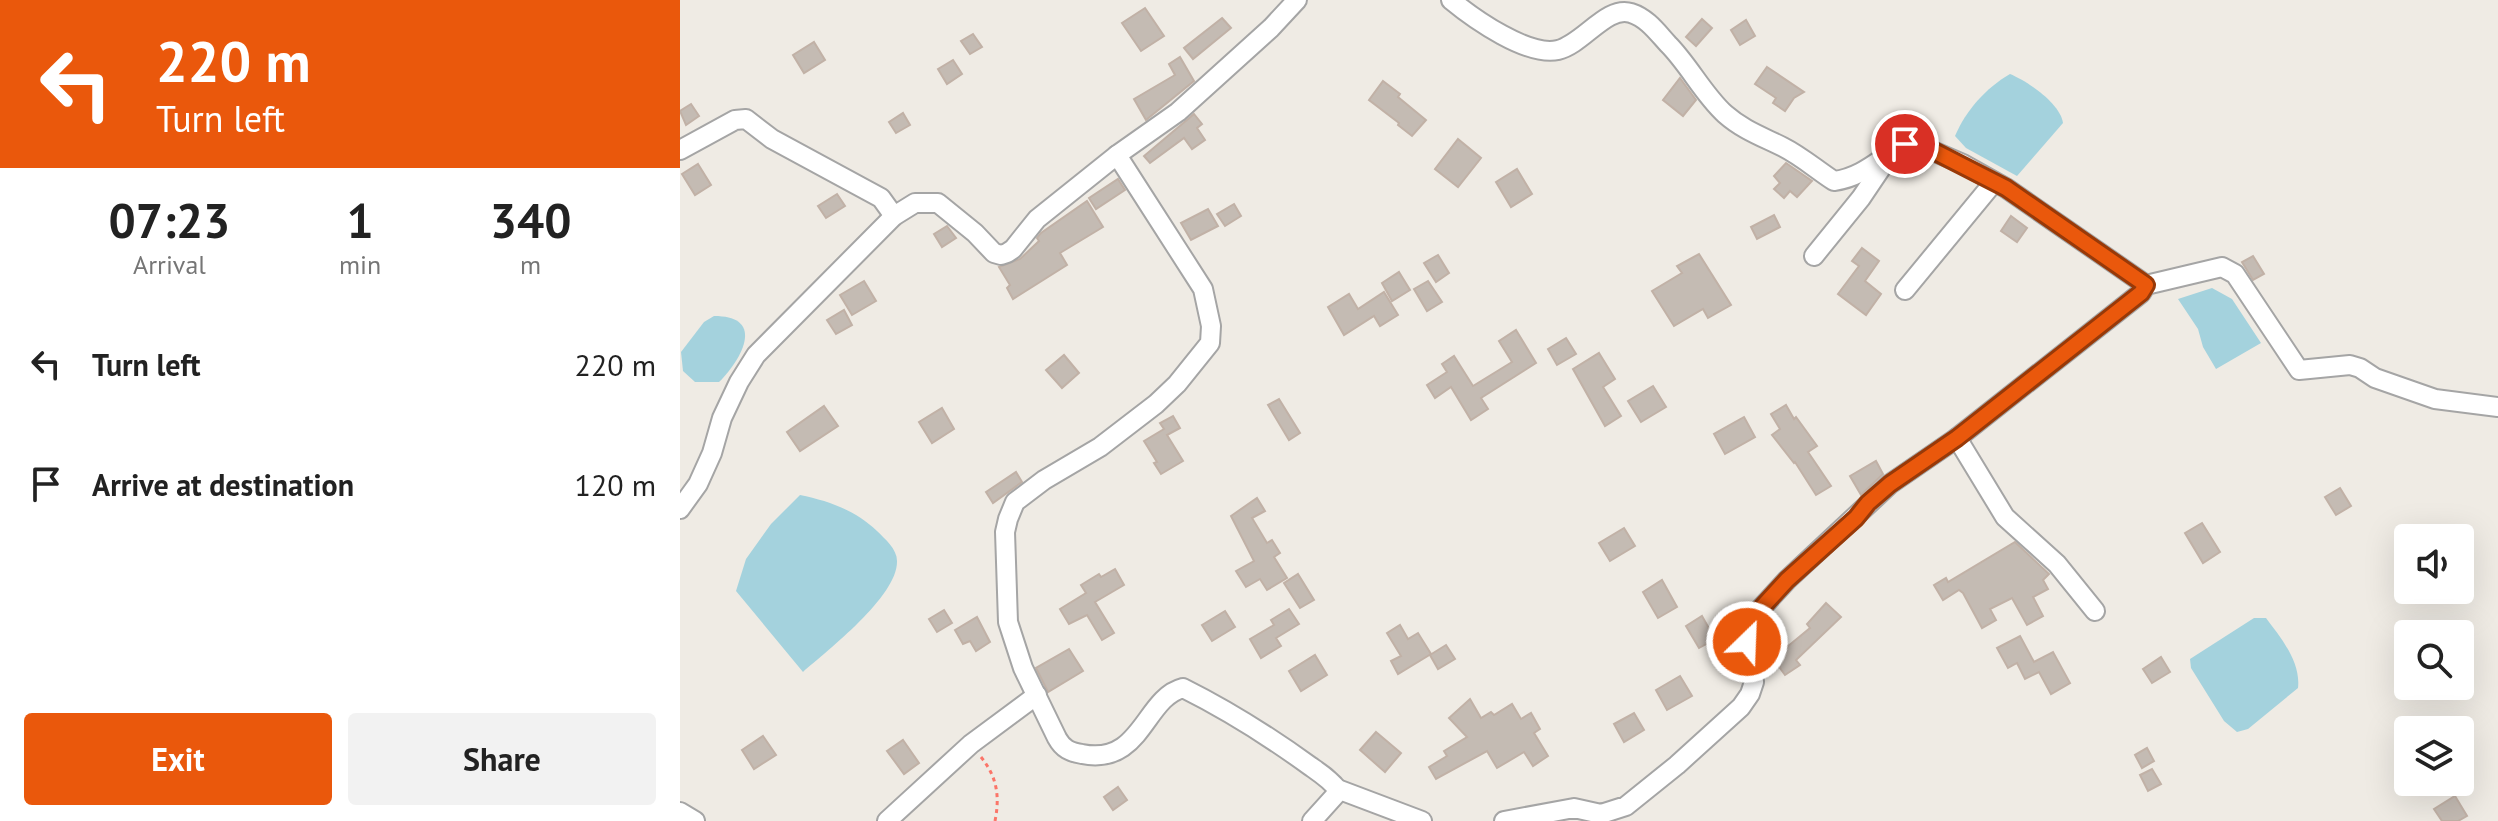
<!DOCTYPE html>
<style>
:root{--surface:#fff;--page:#f2f2f2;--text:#222;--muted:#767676;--accent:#ea580c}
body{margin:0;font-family:"PT Sans",sans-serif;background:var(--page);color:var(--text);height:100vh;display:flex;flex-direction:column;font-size:30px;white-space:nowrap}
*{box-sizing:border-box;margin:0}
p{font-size:26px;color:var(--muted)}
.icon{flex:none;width:44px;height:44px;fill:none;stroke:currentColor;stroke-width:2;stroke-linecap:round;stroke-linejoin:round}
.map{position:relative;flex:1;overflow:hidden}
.panel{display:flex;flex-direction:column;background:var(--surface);width:680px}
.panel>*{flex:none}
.guide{background:#ea580c;color:#fff;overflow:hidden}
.buttons{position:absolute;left:1714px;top:524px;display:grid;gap:16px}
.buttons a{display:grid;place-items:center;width:80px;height:80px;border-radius:8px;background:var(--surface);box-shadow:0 8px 32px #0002;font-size:40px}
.pin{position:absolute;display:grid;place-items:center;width:68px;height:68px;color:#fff;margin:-34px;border:4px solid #fff;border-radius:50%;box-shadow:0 2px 8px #0007}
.me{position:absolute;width:88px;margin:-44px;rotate:24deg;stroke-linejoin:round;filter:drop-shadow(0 0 6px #0008)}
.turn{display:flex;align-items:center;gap:28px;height:168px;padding:0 24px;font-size:36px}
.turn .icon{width:104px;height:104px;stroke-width:2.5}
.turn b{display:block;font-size:56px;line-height:68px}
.eta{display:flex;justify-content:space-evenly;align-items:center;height:136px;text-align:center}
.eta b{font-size:48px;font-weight:600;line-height:56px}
.primary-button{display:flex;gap:16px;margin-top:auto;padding:16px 24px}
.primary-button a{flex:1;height:92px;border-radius:8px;background:var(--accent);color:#fff;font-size:32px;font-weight:600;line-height:92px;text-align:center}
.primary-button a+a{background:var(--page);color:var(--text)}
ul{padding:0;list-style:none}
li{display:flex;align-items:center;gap:24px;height:120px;padding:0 24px}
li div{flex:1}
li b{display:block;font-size:30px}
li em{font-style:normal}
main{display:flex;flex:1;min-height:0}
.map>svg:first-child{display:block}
</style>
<main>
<section class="panel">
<div class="guide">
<div class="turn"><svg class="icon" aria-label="left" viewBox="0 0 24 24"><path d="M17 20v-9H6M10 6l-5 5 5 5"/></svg><div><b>220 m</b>Turn left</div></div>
</div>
<div class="eta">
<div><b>07:23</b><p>Arrival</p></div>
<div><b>1</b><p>min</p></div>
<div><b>340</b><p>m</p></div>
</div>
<ul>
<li><svg class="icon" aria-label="left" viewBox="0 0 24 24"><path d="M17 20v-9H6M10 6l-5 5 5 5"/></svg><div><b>Turn left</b></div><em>220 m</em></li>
<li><svg class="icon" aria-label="arrive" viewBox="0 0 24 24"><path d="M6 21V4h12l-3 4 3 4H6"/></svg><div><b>Arrive at destination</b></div><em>120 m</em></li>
</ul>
<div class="primary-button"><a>Exit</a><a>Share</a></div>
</section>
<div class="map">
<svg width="1818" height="821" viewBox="0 0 1818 821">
<rect width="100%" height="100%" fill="#efebe4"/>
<g fill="#a4d2dd">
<path d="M1330,74c17,7 50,29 53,49l-46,53 -51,-28 -11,-12c11,-26 31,-48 55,-62z"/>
<polygon points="1532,288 1552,299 1581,343 1536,369 1523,347 1518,329 1498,299"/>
<path d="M34,316c52,0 28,43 5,66h-24l-12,-11 -2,-19 23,-30z"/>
<path d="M120,495c29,6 55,15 77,36 8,8 20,18 20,30 1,35 -69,89 -94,111l-67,-81 10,-32 25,-35z"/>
<path d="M1574,618h12c15,20 35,44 32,70l-50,41 -11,3 -13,-11 -33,-53 -1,-9z"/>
</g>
<g fill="#c4bbb3" stroke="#c1b1a6" stroke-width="2">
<polygon points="465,8 484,36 461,51 442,23"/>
<polygon points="542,18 551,28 513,59 504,48"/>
<polygon points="1022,19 1032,28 1016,46 1006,37"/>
<polygon points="1066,20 1075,36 1060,45 1051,30"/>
<polygon points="293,34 302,47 290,54 281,41"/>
<polygon points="134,42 145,60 124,73 113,55"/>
<polygon points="500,57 514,81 466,120 454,99 495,75 489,64"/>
<polygon points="273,60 282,74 267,84 258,69"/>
<polygon points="1087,67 1124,92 1114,98 1105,111 1093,103 1096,98 1075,84"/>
<polygon points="1000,78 1016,100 1003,116 983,100"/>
<polygon points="703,81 720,94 718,97 746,120 732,136 718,125 719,123 689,100"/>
<polygon points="11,104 19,116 6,125 0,111"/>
<polygon points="223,113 230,125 216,133 209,122"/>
<polygon points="514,114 522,124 517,128 525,140 512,149 504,138 470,163 464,156"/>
<polygon points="778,139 801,158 778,187 755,169"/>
<polygon points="1106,163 1132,181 1117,197 1110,191 1104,198 1094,189 1100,183 1094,176"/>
<polygon points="18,164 31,185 15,195 2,174"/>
<polygon points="837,169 852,194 831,207 816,182"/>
<polygon points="438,179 445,190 416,209 409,198"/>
<polygon points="157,194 165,206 146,218 138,206"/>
<polygon points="407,201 423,227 380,253 387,265 333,299 327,288 330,285 319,267 340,259 359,241 357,238 361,233"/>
<polygon points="554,204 561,216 545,226 537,214"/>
<polygon points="528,209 538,226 511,240 501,223"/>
<polygon points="1094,215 1100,227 1077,239 1071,227"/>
<polygon points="1331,216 1347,228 1337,242 1321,231"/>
<polygon points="267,226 276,238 262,247 254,234"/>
<polygon points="1182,248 1199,261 1185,281 1201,294 1186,315 1158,294 1179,266 1172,261"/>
<polygon points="1019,254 1051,305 1028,318 1023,309 994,326 972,291 1002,273 997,266"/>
<polygon points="758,255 769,273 756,282 744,263"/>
<polygon points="1573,256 1584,274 1573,280 1562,262"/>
<polygon points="719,272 730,290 712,301 702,283"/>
<polygon points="184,281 196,301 172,315 160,295"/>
<polygon points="748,281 762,302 747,311 734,289"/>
<polygon points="704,292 718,315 700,326 694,316 664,335 648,307 669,294 678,309"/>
<polygon points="164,310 172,325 156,334 147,320"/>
<polygon points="836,330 856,363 801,398 808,409 791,420 771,387 755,398 747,385 767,372 762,364 774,356 793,386 832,362 819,341"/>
<polygon points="886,338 896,354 877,365 868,349"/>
<polygon points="919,353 935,379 923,387 941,416 925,426 893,369"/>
<polygon points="384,355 399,373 382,388 366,370"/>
<polygon points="973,386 986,407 961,422 948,401"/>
<polygon points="599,399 620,433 609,440 588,405"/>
<polygon points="1106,405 1114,419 1116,417 1137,446 1128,452 1151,486 1136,495 1115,462 1114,463 1092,435 1100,429 1091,414"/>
<polygon points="144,406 158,426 120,451 107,432"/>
<polygon points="262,408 274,429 252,443 239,422"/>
<polygon points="493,416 500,428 487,435 503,461 481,474 474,463 477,462 464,441 484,429 480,423"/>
<polygon points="1064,417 1075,437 1045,454 1034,434"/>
<polygon points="1196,461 1203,474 1181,495 1170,476"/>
<polygon points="336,472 342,482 313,503 306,492"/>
<polygon points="1660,488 1671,506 1656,515 1645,497"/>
<polygon points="577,498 585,511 572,518 587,543 592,540 600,553 594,557 607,578 587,590 580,579 566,587 556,571 574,561 551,516"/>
<polygon points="1522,523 1540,552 1523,563 1505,533"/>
<polygon points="944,528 955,546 930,561 919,543"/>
<polygon points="1335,542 1369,574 1363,580 1368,589 1353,597 1363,616 1347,625 1332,598 1310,609 1316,620 1302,628 1283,593 1279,590 1263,600 1254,585 1266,578 1268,582"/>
<polygon points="435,569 444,585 415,602 434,633 422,640 407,615 389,624 380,609 406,593 401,585 419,574 421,577"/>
<polygon points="618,574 634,600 620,608 604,583"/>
<polygon points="982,580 997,607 978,618 963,592"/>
<polygon points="1146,603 1161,617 1116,660 1120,665 1105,675 1090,654 1105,643 1107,647 1130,628 1127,624"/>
<polygon points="609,609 619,624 596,638 601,646 581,658 570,639 594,625 591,620"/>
<polygon points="264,610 272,623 257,632 249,619"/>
<polygon points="545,611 555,627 532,641 522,625"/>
<polygon points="1022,616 1035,639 1019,648 1006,626"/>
<polygon points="297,617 310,642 296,651 290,641 283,644 275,630"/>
<polygon points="720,625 728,639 738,633 751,654 718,674 711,661 721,656 707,633"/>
<polygon points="1340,636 1354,662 1373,652 1390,683 1371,694 1359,672 1345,679 1337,663 1328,668 1317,648"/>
<polygon points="766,645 775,659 758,669 750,655"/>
<polygon points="389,649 403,671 368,692 356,668"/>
<polygon points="635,655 647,675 621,691 609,671"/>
<polygon points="1481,657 1490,672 1472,683 1463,669"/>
<polygon points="1000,676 1012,696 987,710 976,690"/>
<polygon points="790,699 801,718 811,712 814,715 832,704 841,719 851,713 860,729 854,733 868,756 853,766 844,752 817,768 807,751 756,779 749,767 767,756 764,751 787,737 769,718"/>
<polygon points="954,713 964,730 944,742 934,724"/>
<polygon points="696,732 721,753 705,772 680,750"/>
<polygon points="83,736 96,755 74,769 62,750"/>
<polygon points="223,740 239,763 224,774 207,751"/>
<polygon points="1467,748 1474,761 1462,768 1455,755"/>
<polygon points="1472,769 1481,784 1468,791 1460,775"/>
<polygon points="438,787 447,800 433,810 424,797"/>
<polygon points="1775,796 1787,816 1778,821 1762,821 1754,809"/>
</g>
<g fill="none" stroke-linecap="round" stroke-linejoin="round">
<defs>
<g id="street">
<path d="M771,0c23,19 77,57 107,50 25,-6 49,-45 73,-37 16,5 26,19 37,31 21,21 35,50 57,70 18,16 38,23 58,33 18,9 34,23 51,34 23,-3 39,-16 58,-29"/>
<polyline points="0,150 55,120 66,119 92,139 201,198 214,216"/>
<path d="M437,155l86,134 8,37 -1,17 -33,41 -21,20 -56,43 -56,33 -29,22 -7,17 -3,13 3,90 15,46 34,70c6,11 13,14 25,16 60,12 62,-56 101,-66 44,22 87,49 127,78 10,7 21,14 28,24"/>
<polyline points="1134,256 1181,198 1212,152 1232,142 1283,164 1326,188 1466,285"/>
<polyline points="1225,290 1314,182"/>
<polyline points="1277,438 1325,517 1377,564 1415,611"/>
<polyline points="0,509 18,484 32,453 42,418 59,382 76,355 214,216 235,203 258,203 295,233 314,253 321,255 327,253 333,249 357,219 437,155 498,112 591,28 617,0"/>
<polyline points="0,812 15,821"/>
<polyline points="207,821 291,744 357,695"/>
<polyline points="632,821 660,790 742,821"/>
<polyline points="824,821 894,808 921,814 946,806 997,765 1061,707 1070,694 1074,682 1073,668 1067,642 1074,616 1107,580 1210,484 1277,438 1461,293 1466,285 1542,267 1555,274 1619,370 1670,365 1680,368 1695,378 1755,399 1818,407"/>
</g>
</defs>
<use href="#street" stroke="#a5a5a5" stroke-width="22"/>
<path stroke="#fb7569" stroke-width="3" stroke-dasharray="4 4" stroke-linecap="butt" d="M301,757c16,20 19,39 14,64"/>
<use href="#street" stroke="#fff" stroke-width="18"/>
</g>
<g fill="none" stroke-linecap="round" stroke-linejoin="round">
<defs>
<polyline id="route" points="1067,642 1074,616 1107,580 1176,518 1188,503 1210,484 1277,438 1461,293 1466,285 1326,188 1240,144 1232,142 1225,144"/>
</defs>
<use href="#route" stroke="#983908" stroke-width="20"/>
<use href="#route" stroke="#ea580c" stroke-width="14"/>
</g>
</svg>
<div class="buttons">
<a><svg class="icon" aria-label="sound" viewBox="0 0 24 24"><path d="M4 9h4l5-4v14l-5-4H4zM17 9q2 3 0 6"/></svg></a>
<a><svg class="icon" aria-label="search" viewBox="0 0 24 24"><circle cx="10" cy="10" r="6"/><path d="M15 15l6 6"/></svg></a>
<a><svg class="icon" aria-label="layers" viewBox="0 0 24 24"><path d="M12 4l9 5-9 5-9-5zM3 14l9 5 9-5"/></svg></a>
</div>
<div class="pin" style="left:1225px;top:144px;background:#d93025"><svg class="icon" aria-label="arrive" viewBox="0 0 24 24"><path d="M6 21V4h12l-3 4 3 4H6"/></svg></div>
<svg class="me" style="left:1067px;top:642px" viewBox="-20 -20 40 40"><circle r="17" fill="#ea580c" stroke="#fff" stroke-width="3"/><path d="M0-11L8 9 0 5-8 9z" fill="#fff"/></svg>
</div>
</main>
